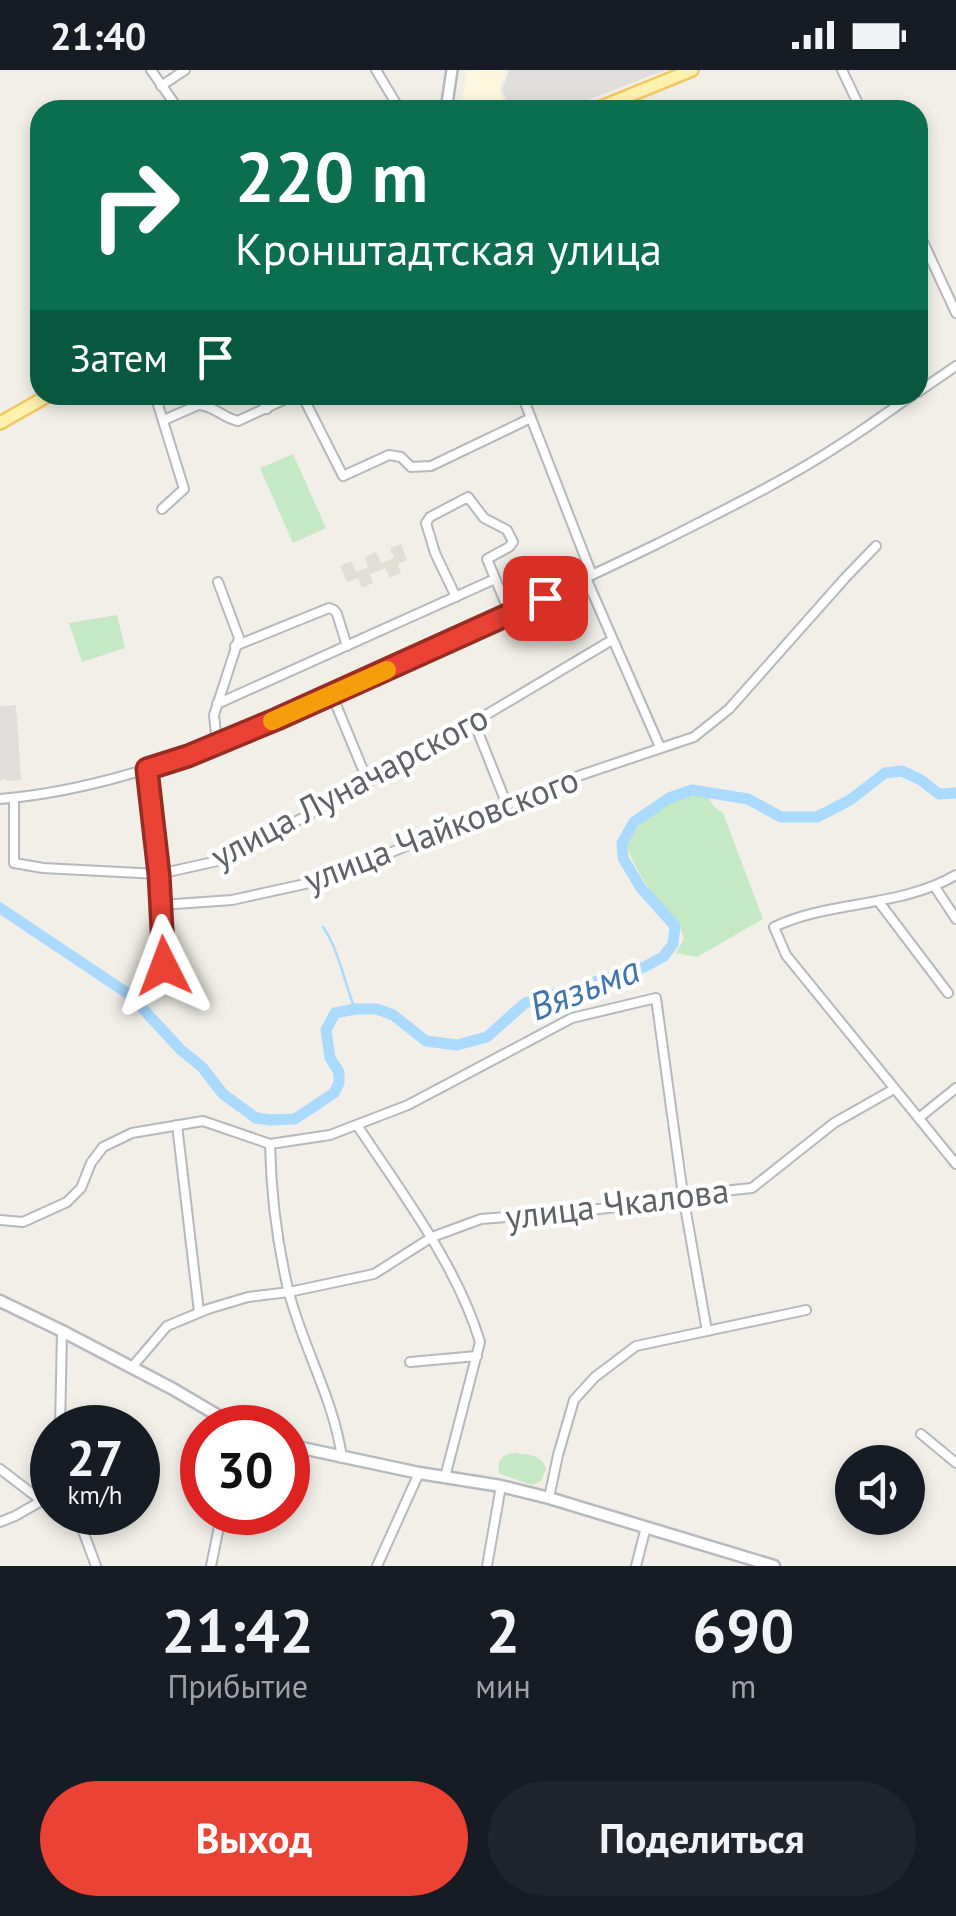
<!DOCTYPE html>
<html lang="ru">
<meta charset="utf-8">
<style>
:root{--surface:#171b24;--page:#20242c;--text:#f1f3f6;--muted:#9ea1a6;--accent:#ea4335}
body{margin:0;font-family:"PT Sans",sans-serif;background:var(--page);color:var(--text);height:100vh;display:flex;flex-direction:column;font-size:38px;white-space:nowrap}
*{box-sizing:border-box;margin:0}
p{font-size:32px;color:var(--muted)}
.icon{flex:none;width:55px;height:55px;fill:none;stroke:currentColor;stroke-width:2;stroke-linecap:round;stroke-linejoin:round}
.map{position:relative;height:1496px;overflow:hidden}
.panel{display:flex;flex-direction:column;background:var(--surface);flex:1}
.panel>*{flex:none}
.top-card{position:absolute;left:30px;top:30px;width:898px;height:305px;border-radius:30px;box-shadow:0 5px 15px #0003;background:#0b6e4f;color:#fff;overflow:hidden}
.fabs{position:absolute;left:835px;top:1375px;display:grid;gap:20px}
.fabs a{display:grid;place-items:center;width:90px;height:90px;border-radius:50%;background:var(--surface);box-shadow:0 5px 15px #0003;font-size:50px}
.speed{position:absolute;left:30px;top:1335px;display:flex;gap:20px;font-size:50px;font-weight:700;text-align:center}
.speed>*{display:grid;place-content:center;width:130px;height:130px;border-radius:50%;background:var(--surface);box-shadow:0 5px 15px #0003;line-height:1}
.speed small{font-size:25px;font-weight:400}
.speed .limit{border:15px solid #d22;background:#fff;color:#111}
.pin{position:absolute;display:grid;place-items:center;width:85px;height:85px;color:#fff;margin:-42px;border-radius:20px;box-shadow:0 5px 15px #0006}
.me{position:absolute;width:110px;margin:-55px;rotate:357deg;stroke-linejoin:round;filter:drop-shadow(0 0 8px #0008)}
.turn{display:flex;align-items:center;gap:35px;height:210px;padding:0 40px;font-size:45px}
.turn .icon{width:130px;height:130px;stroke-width:2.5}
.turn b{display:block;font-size:70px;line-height:85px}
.then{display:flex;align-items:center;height:95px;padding:0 40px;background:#0003;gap:20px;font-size:38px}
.eta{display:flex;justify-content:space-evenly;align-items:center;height:170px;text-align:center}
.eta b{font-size:60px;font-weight:600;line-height:70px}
.primary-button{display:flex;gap:20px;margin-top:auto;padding:20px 40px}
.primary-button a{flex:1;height:115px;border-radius:60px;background:var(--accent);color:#fff;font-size:40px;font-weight:600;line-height:115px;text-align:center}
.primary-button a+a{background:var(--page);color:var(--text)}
.status{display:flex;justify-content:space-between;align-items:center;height:70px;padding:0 50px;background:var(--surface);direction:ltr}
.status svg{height:28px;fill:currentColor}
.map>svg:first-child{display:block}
</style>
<div class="status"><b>21:40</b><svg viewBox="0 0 49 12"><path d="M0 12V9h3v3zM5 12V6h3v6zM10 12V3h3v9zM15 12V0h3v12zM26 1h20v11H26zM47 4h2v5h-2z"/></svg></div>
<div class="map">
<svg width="956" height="1496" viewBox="0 0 956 1496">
<rect width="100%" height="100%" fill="#f1efe8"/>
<polygon fill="#fef7e0" points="467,0 506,0 499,20 507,40 461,40"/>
<g fill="#e0deda">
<polygon points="509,0 666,0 561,40 521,40 518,36 510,39 502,20"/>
<polygon points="16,635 21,710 7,711 6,709 0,710 0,636"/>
</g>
<polygon fill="#e1ded6" points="401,474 407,490 398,494 401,503 390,508 385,498 370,504 373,513 362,518 358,508 347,512 340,496 351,491 356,502 368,497 365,487 376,482 381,493 394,488 390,478"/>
<g fill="#c5e8c5">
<polygon points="293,384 326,458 293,473 260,398"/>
<polygon points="117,545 125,578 82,592 69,553"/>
<path d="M696,724l11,1 7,12 9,6 40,106 -66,38 -21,-4 8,-14c-5,-19 -10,-21 -22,-35 -15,-17 -28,-37 -35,-58 13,-30 38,-44 69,-52z"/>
<path d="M515,1383c13,2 27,1 31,16l-5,12 -9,4 -32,-11c-5,-12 3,-21 15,-21z"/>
</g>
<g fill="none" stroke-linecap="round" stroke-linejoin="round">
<path stroke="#aadaff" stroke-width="2.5" d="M323,857c16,23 21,55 32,82"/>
<polyline stroke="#aadaff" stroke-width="11" points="0,838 130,925 181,980 202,997 223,1024 256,1048 270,1050 295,1049 334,1023 339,1013 339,1002 330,988 326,960 335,943 355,939 377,939 393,945 426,971 457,975 487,967 525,933 644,897 663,887 673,874 675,856 641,818 623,788 622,773 634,752 669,728 692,720 748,729 781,747 817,747 850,730 885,703 902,701 921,710 939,724 956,723"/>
<defs>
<g id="minor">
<polyline points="151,0 179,40"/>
<polyline points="376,0 400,40"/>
<polyline points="842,0 861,40"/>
<polyline points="161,16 185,0"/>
<polyline points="918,161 956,243"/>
<polyline points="918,322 956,296"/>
<polyline points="155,325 184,419 162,439"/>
<polyline points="259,325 267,339"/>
<polyline points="302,325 343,406 389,385 401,387 411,397 431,396 531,348"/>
<polyline points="522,325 592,505"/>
<path d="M164,350l34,-15c15,0 25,13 40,16l56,-26"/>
<polyline points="586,508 660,677"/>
<polyline points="456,527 435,483 426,453 430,447 468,427 484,448 507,460 513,472 509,477 487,489 510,544"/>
<polyline points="235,576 329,538 334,540 337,544 347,576"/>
<polyline points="332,625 368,712"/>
<polyline points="217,634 495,509"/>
<polyline points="474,652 507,735"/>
<polyline points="217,674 214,645 239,568 218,512"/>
<polyline points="147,699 159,804 164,896"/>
<polyline points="14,728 14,793 43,798 159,804 222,790 335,731 474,652 612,570"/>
<path d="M0,729c143,-12 273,-78 402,-136 85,-39 170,-78 255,-119 63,-32 128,-63 187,-102 24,-15 46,-32 69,-47"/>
<path d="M956,805c-57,33 -125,25 -182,52l12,28 170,209"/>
<polyline points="935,817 956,849"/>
<polyline points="879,832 948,923"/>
<polyline points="161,835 232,830 323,810 581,705 694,667 729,639 846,507 876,476"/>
<polyline points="920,1047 956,1018"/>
<polyline points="177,1055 199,1242"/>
<path d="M357,1055c44,67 100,140 123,217l-35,135"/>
<polyline points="270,1074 330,1065 408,1035 572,948 656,928 683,1125 707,1261"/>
<path d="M0,1150l23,2 44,-20 14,-14 10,-25 12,-16 29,-14 71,-12 67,23c1,48 7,98 18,145 14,57 46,110 54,169"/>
<polyline points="410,1292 477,1286"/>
<polyline points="132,1297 167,1256 208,1239 248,1227 289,1222 374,1204 432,1167 481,1149 574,1142 624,1136 683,1125 752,1118 834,1053 894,1019"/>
<polyline points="60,1358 62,1261"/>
<polyline points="921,1364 956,1393"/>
<polyline points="0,1399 42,1431"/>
<polyline points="549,1428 558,1385 574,1330 595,1307 636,1276 806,1240"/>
<polyline points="76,1442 96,1496"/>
<polyline points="0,1452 15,1446 52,1425"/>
<polyline points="211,1496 222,1442"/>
<polyline points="377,1496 419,1403"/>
<polyline points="487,1496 501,1416"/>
<polyline points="636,1496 646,1457"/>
</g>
<polyline id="tertiary" points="446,40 452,0"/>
<g id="secondary">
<polyline points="0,1231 62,1261 173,1319 239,1358"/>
<polyline points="288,1375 419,1403 501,1416 549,1428 774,1496"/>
</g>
<g id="primary">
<polyline points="594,40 692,0"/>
<polyline points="0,353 49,325"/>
</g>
</defs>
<use href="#minor" stroke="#b5b8bc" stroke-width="12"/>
<use href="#tertiary" stroke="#b5b8bc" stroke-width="14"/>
<use href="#secondary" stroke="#b6babf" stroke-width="15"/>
<use href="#primary" stroke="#f2c960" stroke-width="16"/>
<use href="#minor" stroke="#fff" stroke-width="8"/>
<use href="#tertiary" stroke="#fff" stroke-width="9"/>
<use href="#secondary" stroke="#fff" stroke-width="10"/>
<use href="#primary" stroke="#fff2af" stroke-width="11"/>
</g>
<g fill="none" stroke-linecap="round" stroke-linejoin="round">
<defs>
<polyline id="route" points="164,896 159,804 147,699 188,686 277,649 545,528"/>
</defs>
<use href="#route" stroke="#982c22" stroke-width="25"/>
<use href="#route" stroke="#ea4335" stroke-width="18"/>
<polyline stroke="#f59e0b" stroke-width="18" points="272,651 387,600"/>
</g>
<g text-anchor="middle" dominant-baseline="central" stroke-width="9" stroke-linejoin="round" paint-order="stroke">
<g font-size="35" fill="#5f6368" stroke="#fff">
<text transform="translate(349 716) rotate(-28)">улица Луначарского</text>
<text transform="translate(441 759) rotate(-21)">улица Чайковского</text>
<text transform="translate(617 1133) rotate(-7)">улица Чкалова</text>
</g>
<g font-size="38" font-style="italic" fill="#4174aa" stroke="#fff">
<text transform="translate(584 917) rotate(-21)">Вязьма</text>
</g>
</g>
</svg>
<div class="fabs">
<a><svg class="icon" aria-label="sound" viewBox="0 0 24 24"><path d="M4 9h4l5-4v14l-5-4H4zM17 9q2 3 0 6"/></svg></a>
</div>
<div class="speed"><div>27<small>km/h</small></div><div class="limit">30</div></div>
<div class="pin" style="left:545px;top:528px;background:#d93025"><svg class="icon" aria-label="arrive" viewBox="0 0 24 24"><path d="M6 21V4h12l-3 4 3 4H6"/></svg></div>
<svg class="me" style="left:164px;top:896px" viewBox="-20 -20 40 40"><path d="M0-17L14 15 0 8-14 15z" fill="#ea4335" stroke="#fff" stroke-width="4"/></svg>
<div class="top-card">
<div class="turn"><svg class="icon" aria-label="right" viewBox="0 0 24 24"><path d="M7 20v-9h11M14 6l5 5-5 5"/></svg><div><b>220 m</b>Кронштадтская улица</div></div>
<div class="then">Затем<svg class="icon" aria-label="arrive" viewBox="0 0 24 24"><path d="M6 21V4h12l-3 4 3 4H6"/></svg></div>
</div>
</div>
<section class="panel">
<div class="eta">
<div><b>21:42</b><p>Прибытие</p></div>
<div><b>2</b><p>мин</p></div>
<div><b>690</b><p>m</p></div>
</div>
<div class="primary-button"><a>Выход</a><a>Поделиться</a></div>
</section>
